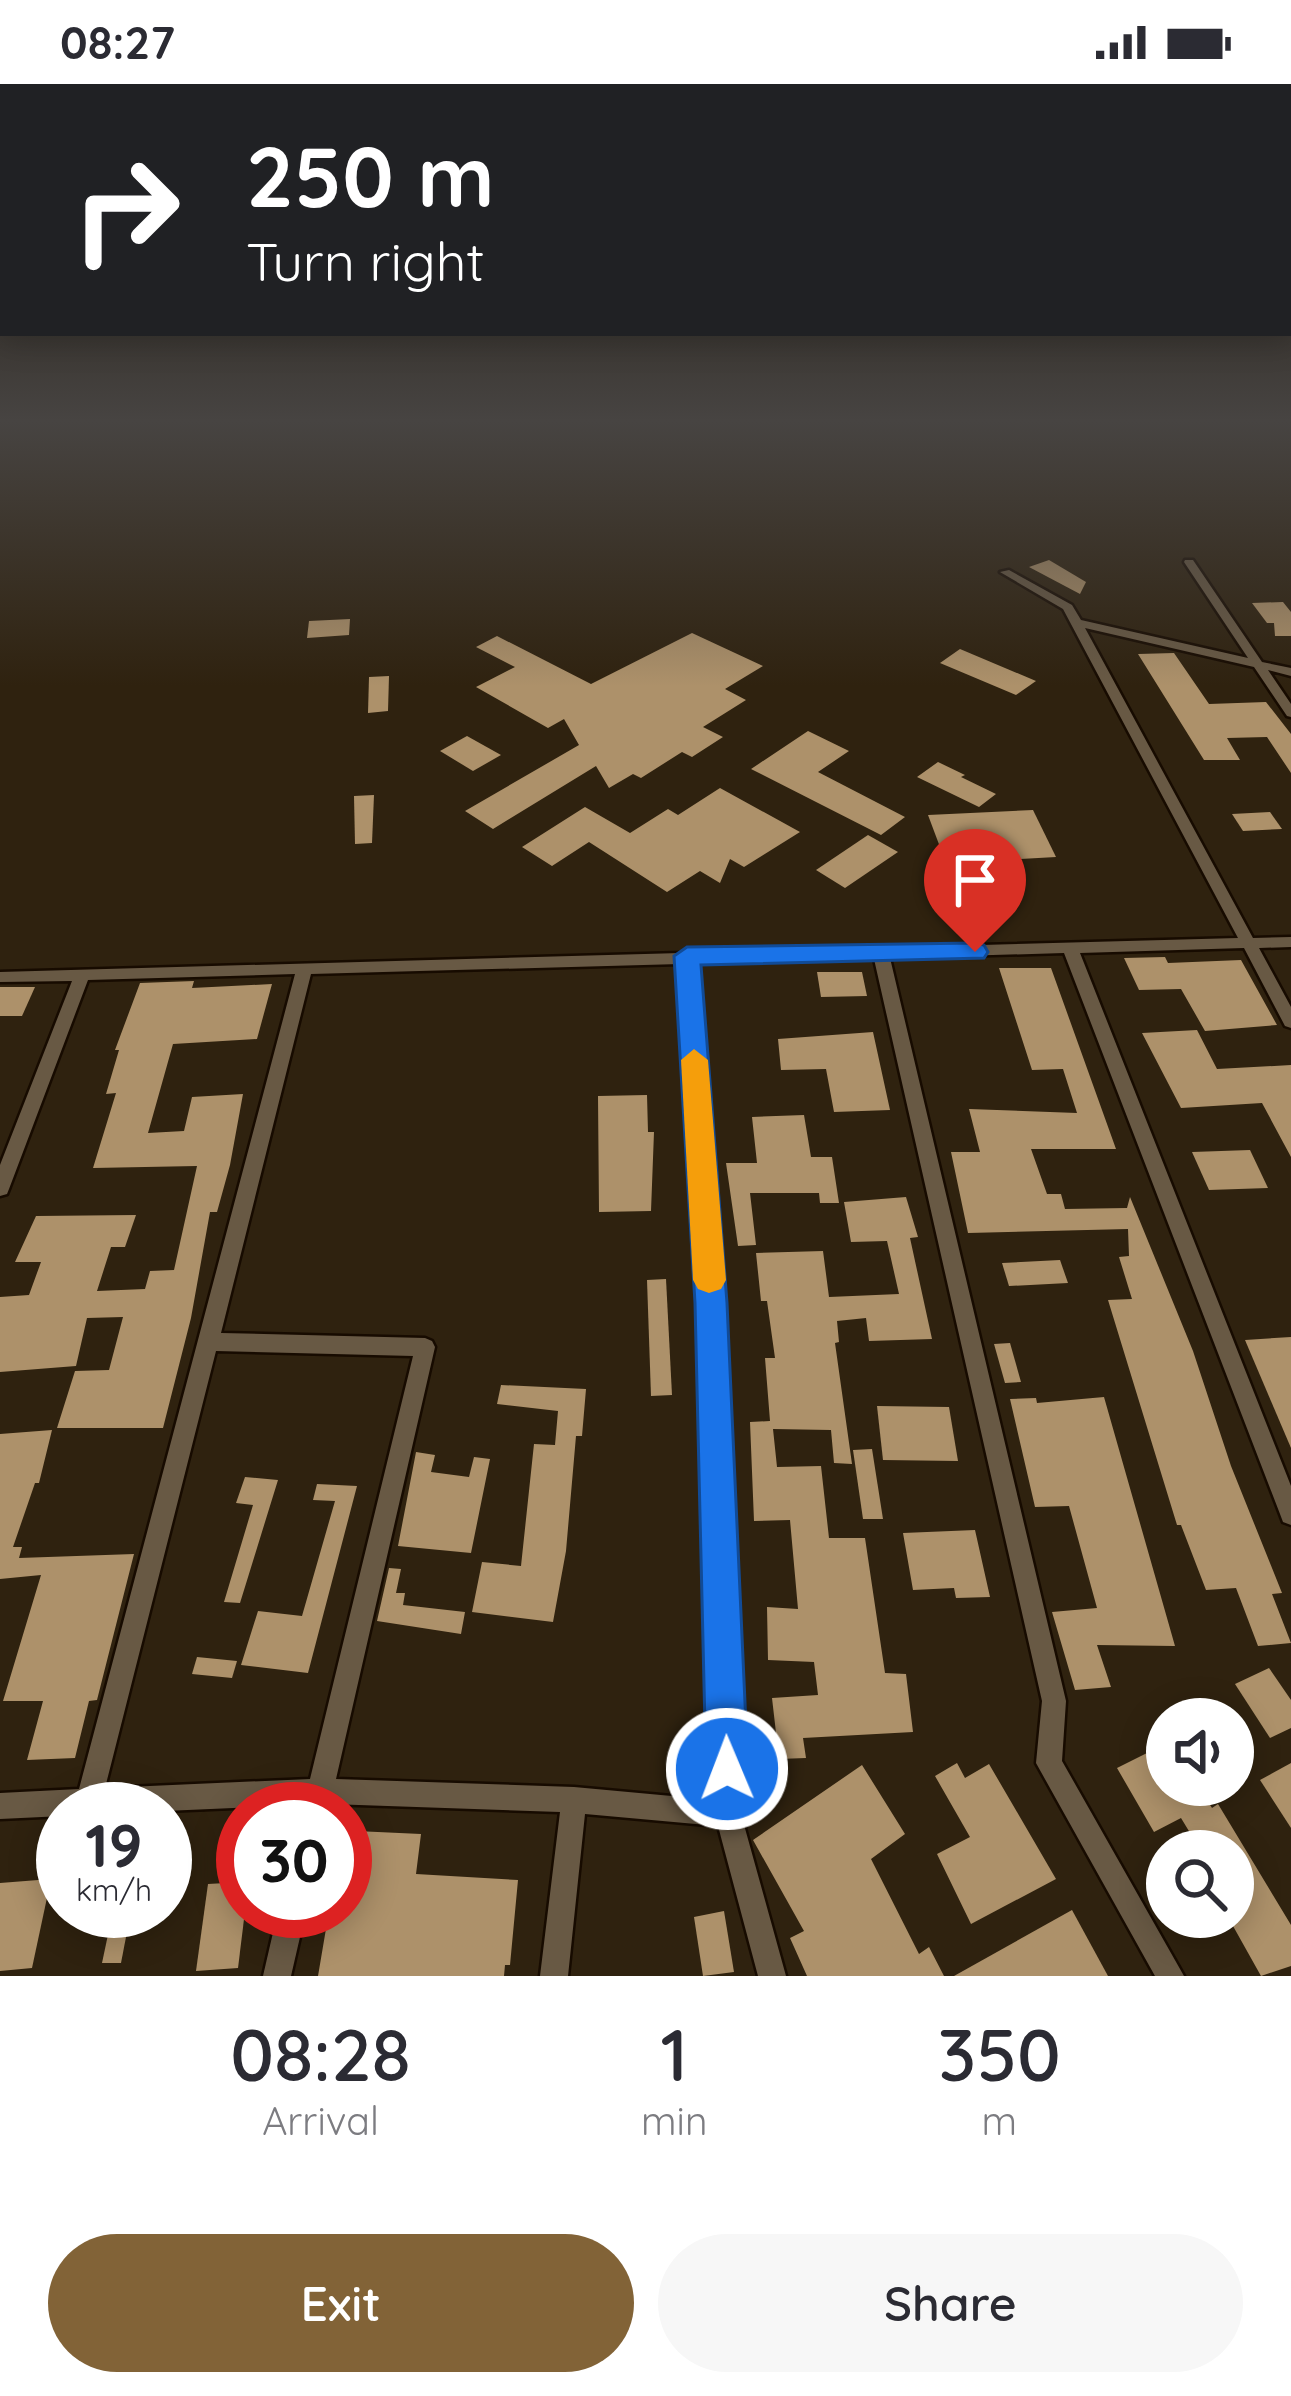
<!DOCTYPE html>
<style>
:root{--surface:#fff;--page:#f7f7f7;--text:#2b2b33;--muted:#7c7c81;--accent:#826337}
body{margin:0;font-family:Quicksand,sans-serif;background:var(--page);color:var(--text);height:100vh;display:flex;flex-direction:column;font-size:45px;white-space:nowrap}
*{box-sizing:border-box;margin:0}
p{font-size:39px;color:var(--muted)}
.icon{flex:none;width:66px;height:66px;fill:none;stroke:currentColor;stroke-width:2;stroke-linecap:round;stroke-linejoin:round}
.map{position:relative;height:1892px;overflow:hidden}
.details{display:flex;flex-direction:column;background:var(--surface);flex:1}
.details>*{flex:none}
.hud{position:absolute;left:0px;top:0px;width:1293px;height:252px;box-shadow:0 6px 30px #0003;background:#202124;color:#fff;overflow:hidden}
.buttons{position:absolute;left:1146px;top:1614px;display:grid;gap:24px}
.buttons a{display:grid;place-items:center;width:108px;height:108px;border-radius:50%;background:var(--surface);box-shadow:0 6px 30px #0003;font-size:60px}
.speed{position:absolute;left:36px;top:1698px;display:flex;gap:24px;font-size:60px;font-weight:700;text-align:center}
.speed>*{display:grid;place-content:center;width:156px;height:156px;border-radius:50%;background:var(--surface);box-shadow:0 6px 30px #0003;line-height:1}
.speed small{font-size:30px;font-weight:400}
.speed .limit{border:18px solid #d22;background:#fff;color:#111}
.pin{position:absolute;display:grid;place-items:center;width:102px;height:102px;color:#fff;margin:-123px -51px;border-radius:50% 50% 50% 0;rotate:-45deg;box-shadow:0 0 12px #0007}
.pin .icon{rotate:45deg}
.me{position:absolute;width:132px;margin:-66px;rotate:359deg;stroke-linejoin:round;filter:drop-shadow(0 0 9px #0008)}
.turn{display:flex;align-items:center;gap:42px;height:252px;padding:0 48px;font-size:54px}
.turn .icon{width:156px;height:156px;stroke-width:2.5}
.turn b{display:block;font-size:84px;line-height:102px}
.eta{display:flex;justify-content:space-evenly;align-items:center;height:204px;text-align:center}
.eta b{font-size:72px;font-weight:600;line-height:84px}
.cta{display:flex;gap:24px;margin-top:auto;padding:24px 48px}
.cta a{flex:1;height:138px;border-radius:72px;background:var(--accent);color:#fff;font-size:48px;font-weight:600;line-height:138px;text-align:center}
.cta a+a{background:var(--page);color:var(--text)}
.status{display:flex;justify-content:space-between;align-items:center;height:84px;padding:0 60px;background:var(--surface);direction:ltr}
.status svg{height:33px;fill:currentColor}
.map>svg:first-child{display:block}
</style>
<div class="status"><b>08:27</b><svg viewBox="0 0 49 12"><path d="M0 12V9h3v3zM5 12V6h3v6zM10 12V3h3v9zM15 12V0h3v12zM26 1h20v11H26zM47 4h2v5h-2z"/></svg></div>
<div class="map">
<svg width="1291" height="1892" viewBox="0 0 1291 1892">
<rect width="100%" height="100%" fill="#2f220f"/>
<g fill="#ad916a">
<polygon points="1049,476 1086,498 1080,510 1029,483"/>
<polygon points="1283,518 1291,528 1291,552 1275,552 1274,539 1267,539 1252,519"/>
<polygon points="350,535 349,551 307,554 309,537"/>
<polygon points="692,549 763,582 725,605 746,616 703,643 723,653 692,673 682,668 641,694 633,690 609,704 596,682 493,745 465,727 579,661 564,635 548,644 476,603 515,583 476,563 497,552 591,600"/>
<polygon points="960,565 1036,597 1016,611 940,579"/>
<polygon points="1174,569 1209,620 1266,618 1291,650 1291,689 1267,653 1227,654 1240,676 1204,676 1138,570"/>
<polygon points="389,592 388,627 368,629 369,593"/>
<polygon points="808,647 849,667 818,688 905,733 881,751 751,685"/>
<polygon points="467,652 501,671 473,687 440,667"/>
<polygon points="938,678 965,691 961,693 996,710 979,723 917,693"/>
<polygon points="720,704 800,748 744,783 730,775 720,799 700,787 667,808 589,758 552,782 522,763 585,723 630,749 668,725 678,731"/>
<polygon points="374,711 372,759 355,760 354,712"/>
<polygon points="1033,726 1056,773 946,779 928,731"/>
<polygon points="1270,728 1282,745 1243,747 1232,730"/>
<polygon points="868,751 898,768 845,804 816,786"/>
<polygon points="1165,873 1168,879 1241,876 1277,941 1205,947 1181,905 1139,906 1124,874"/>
<polygon points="999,884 1051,884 1116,1065 1031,1065 1047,1110 1061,1110 1065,1125 1127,1124 1130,1113 1193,1267 1231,1382 1282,1509 1272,1510 1291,1559 1258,1562 1236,1504 1206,1506 1181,1441 1177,1441 1108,1216 1132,1215 1119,1173 1129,1172 1128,1145 968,1149 951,1068 980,1068 969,1025 1077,1029 1063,985 1032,986"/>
<polygon points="817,888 862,888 867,912 821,913"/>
<polygon points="194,897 192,904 272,900 257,955 173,960 148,1049 184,1047 192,1013 243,1010 230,1081 217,1128 210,1128 191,1234 163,1344 57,1344 75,1287 109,1286 123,1233 87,1234 76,1282 0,1288 0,1213 29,1211 41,1178 15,1178 36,1132 136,1131 125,1163 111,1163 97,1207 145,1205 150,1187 174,1186 197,1082 93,1084 116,1009 106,1010 119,966 115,966 140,899"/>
<polygon points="0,903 35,903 22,932 0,932"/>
<polygon points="1197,946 1217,985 1291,981 1291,1073 1262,1019 1181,1024 1142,949"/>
<polygon points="873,948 890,1026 834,1028 826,985 781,986 778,955"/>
<polygon points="647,1011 648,1048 654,1048 651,1127 599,1128 598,1012"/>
<polygon points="804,1031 811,1073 832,1073 839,1119 820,1119 819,1109 750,1109 756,1161 738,1162 726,1079 757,1079 752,1033"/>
<polygon points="1250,1066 1268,1104 1209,1106 1192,1068"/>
<polygon points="906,1113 918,1153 910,1154 932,1255 869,1257 866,1234 837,1237 839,1258 835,1259 852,1380 834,1379 831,1346 773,1345 777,1383 821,1382 829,1454 865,1454 885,1589 906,1590 913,1648 803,1654 806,1674 779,1675 772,1614 818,1611 814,1578 768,1576 767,1523 798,1525 790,1436 754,1437 750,1338 770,1337 765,1274 775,1274 767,1217 761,1217 756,1169 823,1167 829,1213 899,1210 887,1157 851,1158 844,1118"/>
<polygon points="1060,1176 1068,1199 1009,1202 1002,1179"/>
<polygon points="666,1195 672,1311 651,1312 647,1196"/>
<polygon points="1291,1253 1291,1364 1245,1256"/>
<polygon points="1010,1259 1021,1298 1005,1299 994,1260"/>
<polygon points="501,1301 586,1305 582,1352 576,1352 566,1467 553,1538 472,1528 482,1478 521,1482 534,1360 555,1361 558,1327 497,1320"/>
<polygon points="1104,1313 1175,1562 1097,1561 1111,1603 1075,1606 1052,1528 1097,1524 1069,1422 1035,1423 1010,1315 1036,1314 1037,1319"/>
<polygon points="877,1322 949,1323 958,1377 883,1376"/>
<polygon points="52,1346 39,1399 35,1399 13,1463 22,1463 19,1474 134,1470 97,1616 89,1617 75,1674 27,1676 43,1617 3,1617 41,1491 0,1495 0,1350"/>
<polygon points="872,1365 883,1435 863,1435 853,1366"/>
<polygon points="416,1368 435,1371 431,1388 469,1393 474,1373 490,1375 471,1469 398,1462"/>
<polygon points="245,1393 278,1396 240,1519 224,1518 253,1421 236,1419"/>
<polygon points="317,1400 357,1402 308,1589 241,1581 258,1527 302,1532 335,1417 313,1416"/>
<polygon points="975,1446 990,1513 956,1514 954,1504 913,1506 903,1449"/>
<polygon points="389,1484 401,1485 396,1509 405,1509 403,1521 465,1528 461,1550 377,1537"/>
<polygon points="197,1573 237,1577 232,1594 192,1590"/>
<polygon points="1269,1584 1291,1616 1291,1644 1270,1654 1235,1600"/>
<polygon points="1167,1659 1167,1701 1198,1701 1212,1724 1218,1720 1291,1841 1291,1882 1261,1892 1233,1842 1233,1767 1201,1767 1181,1734 1154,1748 1117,1684"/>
<polygon points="957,1679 965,1694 989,1680 1056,1795 971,1840 937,1770 970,1753 935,1692"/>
<polygon points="1291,1679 1291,1744 1260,1696"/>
<polygon points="862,1681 905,1750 871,1775 919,1870 929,1863 944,1892 807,1892 790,1854 804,1847 753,1756"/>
<polygon points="356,1747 421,1750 416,1790 518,1796 510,1881 505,1881 504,1892 318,1892 329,1827 345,1827 345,1791"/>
<polygon points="51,1795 32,1884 0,1887 0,1799"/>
<polygon points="243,1798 245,1827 238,1884 196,1887 208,1800"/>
<polygon points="1072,1826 1108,1892 954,1892"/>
<polygon points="113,1827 131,1827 121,1879 102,1879"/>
<polygon points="724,1827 734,1888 703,1892 694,1833"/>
</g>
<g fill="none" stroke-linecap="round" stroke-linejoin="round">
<defs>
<g id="street">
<path d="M1185,476h8l69,102 29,6v8l-23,-6 23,34v13l-4,-1 -33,-49 -169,-39 168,310 38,-1v10l-32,1 32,59v21l-6,-2 -41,-78 -164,5 211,533v39l-8,-3 -3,-8 -216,-561 -174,5 176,743 -4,60 122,215h-29l-119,-213 6,-62 -168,-742 -179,4 26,340 20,511 45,162h-28l-40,-150 -133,-12 -17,162h-28l20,-164 -230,-8 -1,5h-26l1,-4 -139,6v-2h-102v7l-63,3v-26l79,-4 216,-815 -207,6 -79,209 -2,5 -7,2v-31l72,-184 -72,1v-10l681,-19 6,-2 6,2 545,-15 -175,-329 -63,-37 9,-2 63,35 9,15 167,38 -64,-96zM680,880l21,339 14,497 -141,-13 -238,-8 99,-432 -3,-6 -7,-3 -204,-5 90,-359zM216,1267l197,5 -103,423 -205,9z"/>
<polygon points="278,1827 306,1827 291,1892 263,1892"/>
</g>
</defs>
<use href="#street" stroke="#170b00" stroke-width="5"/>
<use href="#street" fill="#685944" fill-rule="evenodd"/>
</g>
<linearGradient id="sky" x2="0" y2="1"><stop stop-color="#1a1308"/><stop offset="0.56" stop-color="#474442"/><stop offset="1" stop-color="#474442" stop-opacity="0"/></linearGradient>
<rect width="1291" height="602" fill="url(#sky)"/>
<polygon fill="#1a73e8" stroke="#114b97" stroke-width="3" points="975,859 984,861 988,868 984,874 701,881 727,1219 748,1685 742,1700 727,1706 712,1700 706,1685 695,1219 674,872 687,863"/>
<polygon fill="#f59e0b" points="694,965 708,976 726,1196 721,1205 709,1209 698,1205 693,1196 681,976"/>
</svg>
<div class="buttons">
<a><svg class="icon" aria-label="sound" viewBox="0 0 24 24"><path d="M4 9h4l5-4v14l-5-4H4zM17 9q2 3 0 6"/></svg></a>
<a><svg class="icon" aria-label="search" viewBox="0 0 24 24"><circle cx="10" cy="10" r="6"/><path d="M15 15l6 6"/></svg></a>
</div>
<div class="speed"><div>19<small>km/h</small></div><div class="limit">30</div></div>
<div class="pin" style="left:975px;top:868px;background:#d93025"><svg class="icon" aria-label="arrive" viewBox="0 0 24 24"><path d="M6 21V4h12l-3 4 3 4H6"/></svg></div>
<svg class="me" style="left:727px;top:1685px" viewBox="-20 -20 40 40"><circle r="17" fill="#1a73e8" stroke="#fff" stroke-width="3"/><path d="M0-11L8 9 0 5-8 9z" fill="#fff"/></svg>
<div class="hud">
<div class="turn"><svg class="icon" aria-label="right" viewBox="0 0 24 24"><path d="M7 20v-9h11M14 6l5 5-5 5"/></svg><div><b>250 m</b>Turn right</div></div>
</div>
</div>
<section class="details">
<div class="eta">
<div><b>08:28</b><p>Arrival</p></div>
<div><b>1</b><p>min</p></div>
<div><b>350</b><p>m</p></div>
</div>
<div class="cta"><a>Exit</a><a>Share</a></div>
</section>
